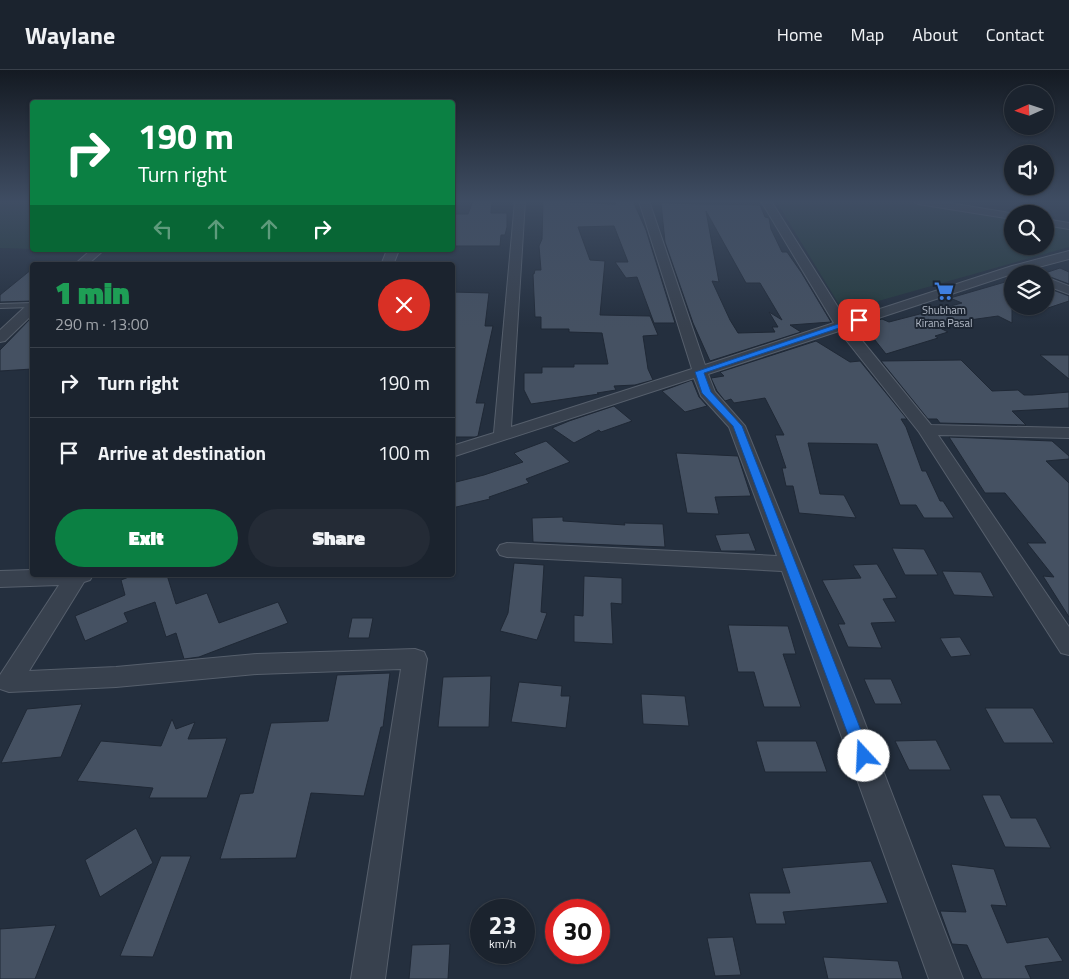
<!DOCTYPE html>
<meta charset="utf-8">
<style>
:root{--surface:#1b232e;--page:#242b36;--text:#f1f3f6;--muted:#a0a4aa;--line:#39404a;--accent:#0b8043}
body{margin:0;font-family:"Titillium Web",sans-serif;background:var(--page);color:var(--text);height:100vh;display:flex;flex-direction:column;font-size:19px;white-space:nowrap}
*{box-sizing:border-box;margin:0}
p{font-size:16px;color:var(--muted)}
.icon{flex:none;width:28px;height:28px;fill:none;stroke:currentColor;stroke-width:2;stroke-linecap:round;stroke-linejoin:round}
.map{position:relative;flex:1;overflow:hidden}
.drawer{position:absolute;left:30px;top:192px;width:425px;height:315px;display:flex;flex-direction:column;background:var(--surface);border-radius:5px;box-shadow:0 1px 4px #0004,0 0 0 1px var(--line)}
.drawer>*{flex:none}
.hud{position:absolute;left:30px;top:30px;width:425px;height:152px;border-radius:5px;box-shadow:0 1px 4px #0004,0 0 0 1px var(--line);background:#0b8043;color:#fff;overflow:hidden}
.needle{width:32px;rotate:267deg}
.controls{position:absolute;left:1004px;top:15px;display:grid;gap:10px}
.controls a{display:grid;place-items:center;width:50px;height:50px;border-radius:50%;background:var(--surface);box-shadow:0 1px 4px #0004,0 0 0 1px var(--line);font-size:25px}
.speed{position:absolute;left:470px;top:829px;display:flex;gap:10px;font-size:25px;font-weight:700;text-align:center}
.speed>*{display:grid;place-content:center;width:65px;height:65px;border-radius:50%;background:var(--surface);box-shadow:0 1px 4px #0004,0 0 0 1px var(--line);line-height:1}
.speed small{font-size:12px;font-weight:400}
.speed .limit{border:8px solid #d22;background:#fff;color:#111}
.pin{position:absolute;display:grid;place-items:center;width:42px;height:42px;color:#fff;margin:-21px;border-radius:10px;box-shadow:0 2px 8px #0006}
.me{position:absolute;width:55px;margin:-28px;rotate:340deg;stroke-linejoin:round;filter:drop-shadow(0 0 4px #0008)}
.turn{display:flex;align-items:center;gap:18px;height:105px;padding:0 25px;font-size:22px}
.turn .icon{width:65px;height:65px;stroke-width:2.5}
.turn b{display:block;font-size:35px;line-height:42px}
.lanes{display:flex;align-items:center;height:48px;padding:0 25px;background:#0003;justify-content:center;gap:25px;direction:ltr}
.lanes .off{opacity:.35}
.round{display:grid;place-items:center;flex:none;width:52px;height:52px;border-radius:26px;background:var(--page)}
.head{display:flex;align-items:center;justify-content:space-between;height:85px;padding:0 25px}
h1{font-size:30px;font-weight:800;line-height:38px;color:#1e9e55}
.cta{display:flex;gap:10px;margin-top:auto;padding:10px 25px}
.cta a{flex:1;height:58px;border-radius:30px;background:var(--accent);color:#fff;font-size:20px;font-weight:800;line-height:58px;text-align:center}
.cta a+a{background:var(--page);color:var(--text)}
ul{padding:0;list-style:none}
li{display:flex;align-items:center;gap:15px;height:70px;padding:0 25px;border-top:1px solid var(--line)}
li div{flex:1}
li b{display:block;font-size:19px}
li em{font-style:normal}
header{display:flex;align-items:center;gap:30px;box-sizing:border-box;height:70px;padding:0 25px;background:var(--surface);border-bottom:1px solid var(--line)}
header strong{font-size:24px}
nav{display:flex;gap:28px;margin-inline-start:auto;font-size:18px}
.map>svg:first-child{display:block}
</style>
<header>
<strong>Waylane</strong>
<nav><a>Home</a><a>Map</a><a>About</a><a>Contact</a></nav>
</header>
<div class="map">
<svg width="1069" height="909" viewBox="0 0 1069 909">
<rect width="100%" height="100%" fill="#242f3e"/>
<g fill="#263c3f">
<polygon points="0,131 32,131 32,179 0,178"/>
<polygon points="776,131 910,131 1012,147 1012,176 1045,176 1045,153 1069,157 1069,177 843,241"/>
</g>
<g fill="#455162" stroke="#1f2835" fill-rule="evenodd">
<polygon points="473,131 492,131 491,143 507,143 507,157 505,165 501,165 500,176 452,176 452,150 455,144 468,144"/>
<polygon points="543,131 616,134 615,131 633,131 646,160 675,253 654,253 637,207 626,208 615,192 628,192 614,156 578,157 590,190 605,191 600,245 650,246 658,265 643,266 648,299 653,310 635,315 614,316 616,320 597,323 599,324 531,334 524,320 524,303 542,303 542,297 574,297 574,294 608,294 602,263 569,262 569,259 541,259 541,247 535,247 533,204 534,204 535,200 541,200 539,176 542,169"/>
<path d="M661,133l99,2 5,12 4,1 2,11 11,23h5l14,20 30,50 -41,3 11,7 -91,29 -17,-38 -28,-81zM706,141l40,72h14l22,37 -13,-8 9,15h-6l3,5 -37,1 -8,-13 -18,-39 7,1z"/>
<polygon points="1060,198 1069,202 1069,214 1045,205 1045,203"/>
<polygon points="32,199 32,231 0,232 0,225"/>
<polygon points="1012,210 1012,253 998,246 934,255 948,262 935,266 938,268 886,284 863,255 882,249 889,252 962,233 950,228"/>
<polygon points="1045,217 1069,226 1069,231 1045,239"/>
<polygon points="452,222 489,223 485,256 493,256 476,333 485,333 478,366 475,367 452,367"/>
<polygon points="32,247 32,299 0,301 0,280"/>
<polygon points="816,271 850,292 860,291 907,349 901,349 906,357 922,401 926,401 940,431 943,431 954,448 924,448 916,435 900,435 877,374 808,373 820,424 844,425 856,448 799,443 793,416 786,416 782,398 786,398 775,365 784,365 765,328 734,333 731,329 725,331 717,321 711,308 724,306 720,302"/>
<polygon points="1040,285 1069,285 1069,309"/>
<polygon points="961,290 992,321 1018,320 1024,325 1032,325 1069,322 1069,338 1012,341 1026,355 940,353 937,349 928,349 881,291"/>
<polygon points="692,310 699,327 707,336 685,342 662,321"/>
<polygon points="614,336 632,351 601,362 599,360 574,373 552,358 569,351"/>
<polygon points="949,367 1052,371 1069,386 1069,389 1046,391 1069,413 1069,547 1043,506 1054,507 1027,473 1046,473 1005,423 985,423"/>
<polygon points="546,371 570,392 526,409 529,413 489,427 490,429 452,438 452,413 484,405 523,392 514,383"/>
<polygon points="676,383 738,386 751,426 715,427 719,444 687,443"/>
<polygon points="563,447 563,451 625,455 624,453 663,454 665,477 533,472 532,448"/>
<polygon points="749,463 756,481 721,481 715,465"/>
<polygon points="892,478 924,479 938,505 905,505"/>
<polygon points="514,493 544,495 541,542 547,543 537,570 500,561 508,543"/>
<polygon points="877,494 897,528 883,529 896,552 871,553 882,578 848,577 838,554 845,554 822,510 861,508 853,495"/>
<polygon points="942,501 981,502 994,527 954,525"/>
<polygon points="134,505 167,505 176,534 207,523 219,553 278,532 288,553 199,587 184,589 176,563 166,567 155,532 124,543 128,552 85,571 75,546 125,525 121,510"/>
<polygon points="584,506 622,508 622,534 611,533 613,574 574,572 574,545 583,546"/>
<polygon points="352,548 373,548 369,568 348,568"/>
<polygon points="728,555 788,556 796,584 783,584 801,637 764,637 754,602 738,602"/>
<polygon points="960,567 971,585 951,587 940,568"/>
<polygon points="390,603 383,657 381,657 364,726 311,723 296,788 220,789 240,724 253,723 271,653 328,651 337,605"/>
<polygon points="491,606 489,657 438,657 443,607"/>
<polygon points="864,609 891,609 902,634 875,634"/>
<polygon points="519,612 562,616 561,626 570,626 566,658 511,652"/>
<polygon points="641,624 685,626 689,656 643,654"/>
<polygon points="82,634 61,687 1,693 27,639"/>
<polygon points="985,638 1033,638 1054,673 1004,673"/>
<polygon points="172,649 176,659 195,652 188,669 227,668 207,728 149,728 153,718 77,711 101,671 161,676"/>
<polygon points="936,670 951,700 909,700 895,671"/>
<polygon points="756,671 816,671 827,702 765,702"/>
<polygon points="982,725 1000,725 1011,748 1036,748 1051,778 1005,777"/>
<polygon points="136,758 153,793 100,827 85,790"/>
<polygon points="161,786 191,786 153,887 120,886"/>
<polygon points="871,791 888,833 783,842 786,854 756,854 749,823 790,823 782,798"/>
<polygon points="951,794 994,799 1007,836 991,835 1007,873 1048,867 1063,891 1025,896 1031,909 982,909 967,875 952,874 940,841 966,842"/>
<polygon points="56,855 35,909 0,909 0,859"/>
<polygon points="733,867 741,905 715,906 707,868"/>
<polygon points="450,874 448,909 409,909 412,875"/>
<polygon points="823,887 898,891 903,909 828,909"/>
</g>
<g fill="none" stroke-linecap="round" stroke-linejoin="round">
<defs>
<polygon id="lane" points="32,233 32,237 0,238 0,234"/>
<g id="street">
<polygon points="515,131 525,131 511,357 692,299 639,131 649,131 705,295 834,253 761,131 771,131 846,250 1012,196 1069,181 1069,189 1012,204 851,257 931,355 1069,358 1069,368 938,365 1069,557 1069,585 1061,583 919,362 839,261 708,304 715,322 745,356 856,630 963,909 929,909 782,501 507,487 500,485 497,480 500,475 507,473 777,486 729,357 701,326 694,308 452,387 452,376 494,363"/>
<polygon points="913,131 937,131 1016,144 1012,144 1012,149 918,134"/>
<polygon points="1045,149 1069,153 1069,159 1045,155"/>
<polygon points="91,180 104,180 87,195 74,195"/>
<polygon points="387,180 399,180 393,195 381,195"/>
<polygon points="1045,207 1069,216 1069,224 1045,215"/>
<polygon points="32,234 32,245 5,271 0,272 0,260 27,235"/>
<polygon points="32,500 32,505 93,505 90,510 84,512 29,601 116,597 257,584 415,579 424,582 427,589 385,909 351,909 401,599 257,604 116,617 9,622 0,619 0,605 59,515 0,517 0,501"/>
</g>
</defs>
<use href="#lane" stroke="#565f6c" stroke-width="2"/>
<use href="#street" stroke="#565f6c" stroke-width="2"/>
<use href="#lane" fill="#38414e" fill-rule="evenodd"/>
<use href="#street" fill="#38414e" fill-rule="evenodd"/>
</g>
<linearGradient id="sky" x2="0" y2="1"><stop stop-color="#141a22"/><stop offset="0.51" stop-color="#3f4d63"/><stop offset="1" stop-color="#3f4d63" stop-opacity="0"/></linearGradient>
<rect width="1069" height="258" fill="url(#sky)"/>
<polygon fill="#1a73e8" stroke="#114b97" points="856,248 863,250 704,303 711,322 742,356 871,686 869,691 864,693 858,691 856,686 733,356 702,323 695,302"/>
<defs>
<symbol id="supermarket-bare" viewBox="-9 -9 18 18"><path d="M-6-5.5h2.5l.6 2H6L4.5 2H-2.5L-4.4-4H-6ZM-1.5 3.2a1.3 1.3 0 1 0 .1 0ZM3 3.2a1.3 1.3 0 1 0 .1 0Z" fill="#3f7fe0" stroke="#1d2633" stroke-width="2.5" paint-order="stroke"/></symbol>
</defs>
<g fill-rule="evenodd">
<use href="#supermarket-bare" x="930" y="207" width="28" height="28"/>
</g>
<g text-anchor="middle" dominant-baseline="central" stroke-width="4" stroke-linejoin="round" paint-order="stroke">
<g font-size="11" fill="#b4bcc9" stroke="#1d2633">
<text x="944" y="240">Shubham<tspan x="944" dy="13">Kirana Pasal</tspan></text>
</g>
</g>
</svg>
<div class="controls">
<a><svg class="needle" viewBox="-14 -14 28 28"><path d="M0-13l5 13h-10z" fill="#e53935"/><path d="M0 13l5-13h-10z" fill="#a0a4aa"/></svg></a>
<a><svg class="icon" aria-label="sound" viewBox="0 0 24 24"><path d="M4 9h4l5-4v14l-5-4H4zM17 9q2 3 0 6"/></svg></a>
<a><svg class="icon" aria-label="search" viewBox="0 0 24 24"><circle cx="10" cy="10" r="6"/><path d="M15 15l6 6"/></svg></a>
<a><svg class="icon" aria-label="layers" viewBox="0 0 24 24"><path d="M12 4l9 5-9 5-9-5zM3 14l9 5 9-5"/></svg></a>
</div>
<div class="speed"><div>23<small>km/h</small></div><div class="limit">30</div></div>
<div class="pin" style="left:859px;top:250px;background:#d93025"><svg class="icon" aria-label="arrive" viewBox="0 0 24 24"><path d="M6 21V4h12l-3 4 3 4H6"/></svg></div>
<svg class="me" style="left:864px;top:686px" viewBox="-20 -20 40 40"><circle r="19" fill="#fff"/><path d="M0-13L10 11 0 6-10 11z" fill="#1a73e8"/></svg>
<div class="hud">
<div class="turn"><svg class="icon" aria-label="right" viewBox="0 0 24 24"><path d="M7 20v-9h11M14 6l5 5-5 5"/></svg><div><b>190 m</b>Turn right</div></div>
<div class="lanes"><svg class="icon off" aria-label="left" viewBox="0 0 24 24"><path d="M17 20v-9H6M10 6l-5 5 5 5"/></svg><svg class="icon off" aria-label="ahead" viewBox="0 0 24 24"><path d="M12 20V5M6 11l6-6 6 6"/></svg><svg class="icon off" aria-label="ahead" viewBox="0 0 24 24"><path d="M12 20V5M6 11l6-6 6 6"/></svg><svg class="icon" aria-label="right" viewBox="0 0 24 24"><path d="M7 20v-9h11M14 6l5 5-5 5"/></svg></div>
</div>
<section class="drawer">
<div class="head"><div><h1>1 min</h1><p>290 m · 13:00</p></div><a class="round" style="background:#d93025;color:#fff"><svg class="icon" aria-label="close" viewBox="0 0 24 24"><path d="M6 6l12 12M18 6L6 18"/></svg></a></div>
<ul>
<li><svg class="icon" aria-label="right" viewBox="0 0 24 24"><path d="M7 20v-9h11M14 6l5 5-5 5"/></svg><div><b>Turn right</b></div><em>190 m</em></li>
<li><svg class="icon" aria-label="arrive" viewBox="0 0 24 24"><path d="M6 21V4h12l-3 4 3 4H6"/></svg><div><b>Arrive at destination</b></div><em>100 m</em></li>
</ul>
<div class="cta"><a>Exit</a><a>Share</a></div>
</section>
</div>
